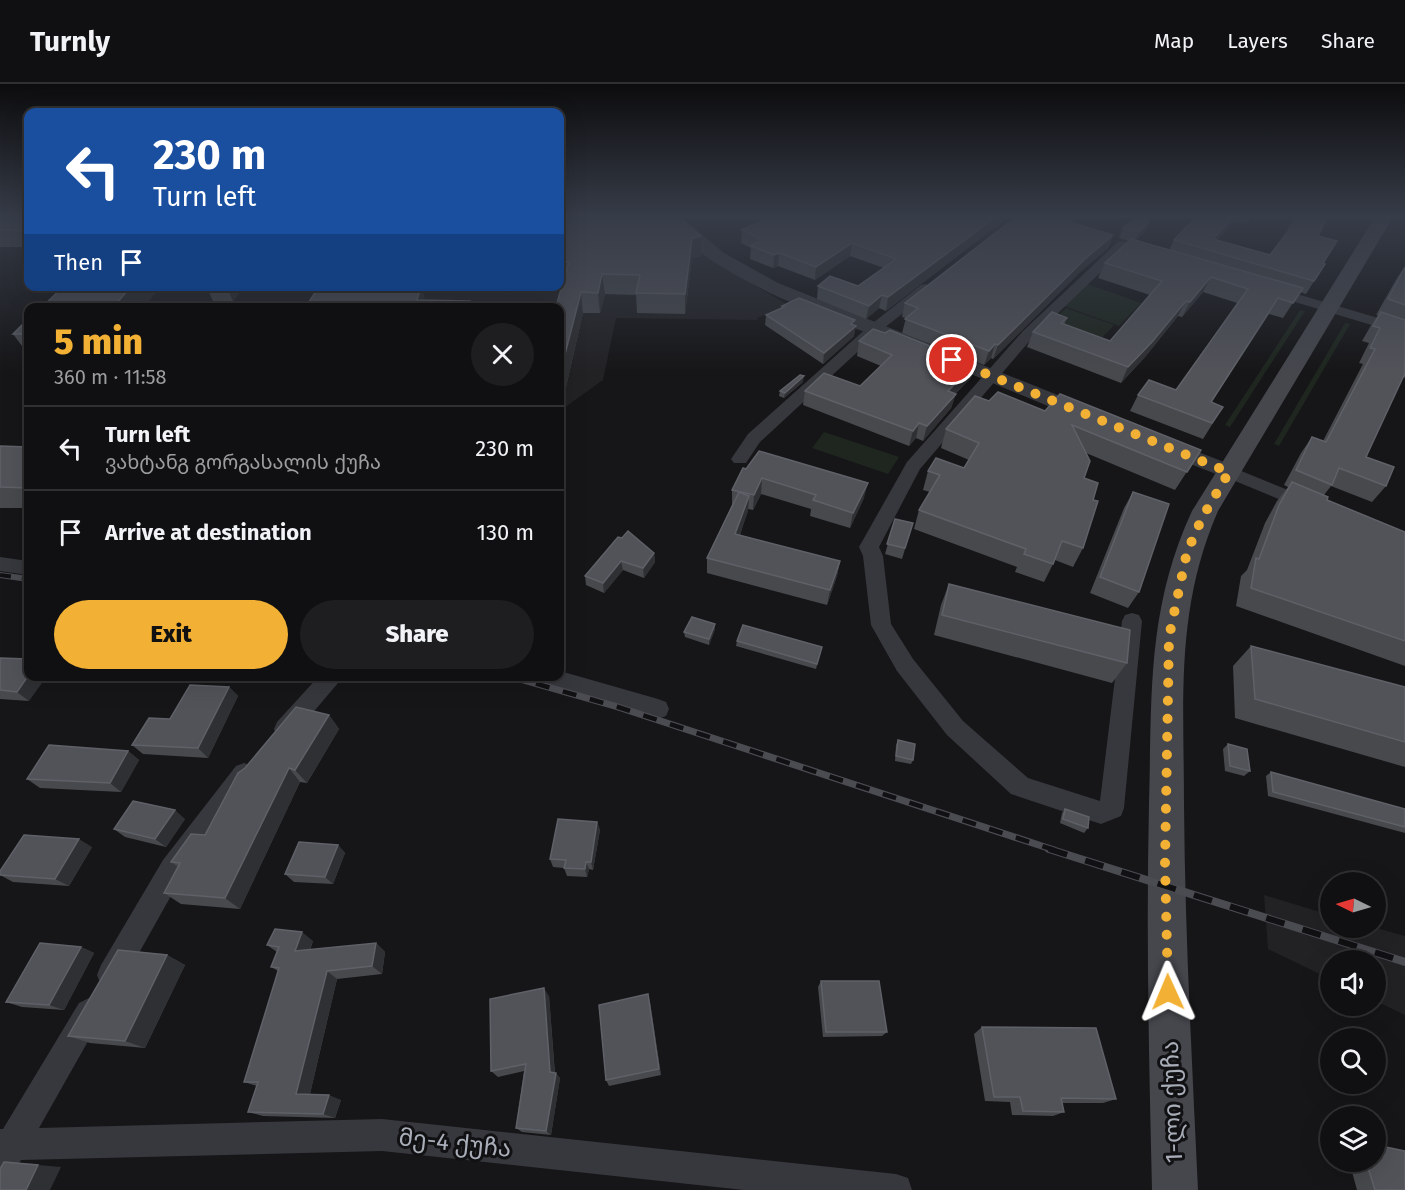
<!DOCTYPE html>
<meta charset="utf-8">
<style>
:root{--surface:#101012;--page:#1e1e20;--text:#f1f3f6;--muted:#9c9d9f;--line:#303032;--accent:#f2b134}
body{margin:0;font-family:"Fira Sans","Noto Sans Georgian",sans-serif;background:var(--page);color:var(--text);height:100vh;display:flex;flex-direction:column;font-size:22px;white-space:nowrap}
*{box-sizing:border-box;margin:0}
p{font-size:20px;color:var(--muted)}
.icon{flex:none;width:33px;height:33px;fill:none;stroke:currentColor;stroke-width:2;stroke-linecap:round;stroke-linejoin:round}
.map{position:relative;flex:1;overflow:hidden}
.panel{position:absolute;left:24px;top:219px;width:540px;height:378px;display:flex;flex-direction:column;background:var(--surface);border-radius:12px;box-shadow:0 6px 24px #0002,0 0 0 2px var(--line)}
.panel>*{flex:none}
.banner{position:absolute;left:24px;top:24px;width:540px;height:183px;border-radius:12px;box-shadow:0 6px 24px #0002,0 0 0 2px var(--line);background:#1a4fa0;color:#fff;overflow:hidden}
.needle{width:39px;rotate:275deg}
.tools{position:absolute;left:1320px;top:788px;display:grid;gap:12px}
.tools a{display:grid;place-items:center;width:66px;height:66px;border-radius:50%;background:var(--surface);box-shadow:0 6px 24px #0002,0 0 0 2px var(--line);font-size:30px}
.pin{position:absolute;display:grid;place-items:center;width:51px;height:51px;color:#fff;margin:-26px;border:3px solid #fff;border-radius:50%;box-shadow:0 2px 6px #0007}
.me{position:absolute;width:66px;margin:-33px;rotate:359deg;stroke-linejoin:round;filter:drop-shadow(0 0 4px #0008)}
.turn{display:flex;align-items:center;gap:21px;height:126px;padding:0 30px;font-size:27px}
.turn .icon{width:78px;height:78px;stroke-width:2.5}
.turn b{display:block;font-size:42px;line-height:51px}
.then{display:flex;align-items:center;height:57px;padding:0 30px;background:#0003;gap:12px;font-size:22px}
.round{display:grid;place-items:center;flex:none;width:63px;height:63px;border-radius:32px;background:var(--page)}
.head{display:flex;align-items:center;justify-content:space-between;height:102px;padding:0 30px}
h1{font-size:36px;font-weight:800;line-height:45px;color:var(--accent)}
.primary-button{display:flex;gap:12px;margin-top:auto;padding:12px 30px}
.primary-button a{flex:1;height:69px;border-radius:36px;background:var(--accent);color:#111;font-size:24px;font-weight:800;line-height:69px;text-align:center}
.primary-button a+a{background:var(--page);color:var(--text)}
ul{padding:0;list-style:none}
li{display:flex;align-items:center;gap:18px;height:84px;padding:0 30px;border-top:2px solid var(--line)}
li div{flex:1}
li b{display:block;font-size:22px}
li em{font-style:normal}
header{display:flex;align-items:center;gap:36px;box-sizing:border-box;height:84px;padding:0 30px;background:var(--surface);border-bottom:2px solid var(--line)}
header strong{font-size:28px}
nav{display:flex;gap:33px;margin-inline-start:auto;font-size:21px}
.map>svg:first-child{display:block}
</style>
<header>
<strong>Turnly</strong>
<nav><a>Map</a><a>Layers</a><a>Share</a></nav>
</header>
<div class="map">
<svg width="1405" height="1106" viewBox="0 0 1405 1106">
<rect width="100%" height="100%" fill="#161618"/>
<g fill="#222225">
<polygon points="560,133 668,139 716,179 788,221 757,234 758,236 616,234 603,296 560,327 560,224 58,224 79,202 560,202"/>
<polygon points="1264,811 1330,831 1330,843 1373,843 1405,852 1405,931 1376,917 1376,876 1330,876 1330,895 1268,865"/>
</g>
<g fill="#1e261f">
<polygon points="1087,200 1141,219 1119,242 1064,222"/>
<polygon points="1066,224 1114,241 1099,257 1051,239"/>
<polygon points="1300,226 1305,227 1230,343 1225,341"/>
<polygon points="1345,239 1350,240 1279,362 1274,360"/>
<polygon points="824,348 899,373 888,390 812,364"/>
</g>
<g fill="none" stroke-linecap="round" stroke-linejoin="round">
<g fill="#37383d" fill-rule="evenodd">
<polygon points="1122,157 1126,158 1128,161 1126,164 1033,253 920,385 879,463 883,472 891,540 913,575 963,637 1028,694 1100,717 1122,537 1125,531 1132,529 1139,531 1142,537 1124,724 1121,732 1101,740 1011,710 947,651 897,587 871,541 863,472 859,463 907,378 1023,247 1118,158"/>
<polygon points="926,200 933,204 931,207 879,248 760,358 746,379 734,379 731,375 748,350 869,242 921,201"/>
<polygon points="1270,202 1405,242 1405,251 1265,209 1263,206"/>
<polygon points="1229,382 1315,417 1318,421 1315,425 1309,427 1303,425 1223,392 1220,388 1223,384"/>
<polygon points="0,473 28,477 28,491 0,487"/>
<polygon points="560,587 658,615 666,618 669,625 666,632 658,635 544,601 536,598 533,592 560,592"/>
<polygon points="319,592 344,592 293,652 285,655 277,652 274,645 277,638"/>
<polygon points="244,679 252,682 256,690 252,698 181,794 121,901 111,905 101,901 97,891 101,881 163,776 236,682"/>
<polygon points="89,914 99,919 104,929 39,1044 382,1035 896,1090 908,1094 912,1106 744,1106 382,1067 21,1076 11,1092 0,1097 0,1045 3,1045 79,919"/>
</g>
<g fill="#37383d" fill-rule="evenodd">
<path d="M664,133h17l43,36 54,30 317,127 3,5 -3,5 -7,1 -7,-1c-62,-26 -124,-52 -187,-77 -69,-27 -185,-65 -230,-126z"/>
<polygon points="1162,354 1237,383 1240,388 1237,393 1229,395 1154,366 1151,361 1154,356"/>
</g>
<path fill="#45474d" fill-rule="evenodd" d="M1375,133h18l-175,294c-43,99 -34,189 -34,294 1,129 8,257 14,385h-46c-3,-129 -6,-257 -3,-386 3,-105 -3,-194 43,-293z"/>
<defs>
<polyline id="rail-far2" points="0,491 28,495"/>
<polyline id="rail-far1" points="509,592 618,623 1054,766"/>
<polyline id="rail" points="1049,765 1405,878"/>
</defs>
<use href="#rail-far2" stroke="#4a4c52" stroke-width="6"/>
<use href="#rail-far1" stroke="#4a4c52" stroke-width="7"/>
<use href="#rail" stroke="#4a4c52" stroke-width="8"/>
<use href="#rail-far2" stroke="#111113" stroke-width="4" stroke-dasharray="11" stroke-linecap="butt"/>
<use href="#rail-far1" stroke="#111113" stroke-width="4.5" stroke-dasharray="14" stroke-linecap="butt"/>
<use href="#rail" stroke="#111113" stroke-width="6" stroke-dasharray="19" stroke-linecap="butt"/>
</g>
<g fill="#47494d">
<rect x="0" y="133" width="28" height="30"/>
<polygon points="560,133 701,152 701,172 692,174 685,230 637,229 636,211 605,210 600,229 583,229 566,303 560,303 560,224 557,219 563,198 560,198"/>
<polygon points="1008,133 886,227 879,224 866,235 817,215 818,202 858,202 884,184 850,172 815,196 778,182 773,184 750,175 751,164 741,159 742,146"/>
<polygon points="1016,133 1078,133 1071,138 1113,151 1108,164 1080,188 993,275 991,274 984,281 902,249 906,234 902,233 905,219"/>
<polygon points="1190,133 1252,133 1247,140 1234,137 1217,156 1270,171 1289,146 1287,145 1294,133 1327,133 1318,152 1323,179 1325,180 1306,210 1300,208 1283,234 1269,230 1211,319 1223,323 1203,355 1130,327 1138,311 1176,306 1237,219 1203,208 1182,233 1178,232 1145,273 1121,299 1027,263 1033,248 1067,234 1064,241 1110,257 1150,211 1098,194 1105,179 1129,157 1119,154 1123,144 1149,138 1145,148 1136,156 1169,166 1174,156 1193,136 1190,134"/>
<polygon points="1330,133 1349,133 1347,137"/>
<polygon points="1405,182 1405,294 1403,293 1366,373 1386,402 1372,418 1331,402 1324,411 1327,416 1405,448 1405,582 1236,522 1241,492 1247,486 1265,439 1277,417 1288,403 1284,401 1301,369 1312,353 1323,357 1363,280 1359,279 1369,259 1362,257 1370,243 1378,231 1376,231 1397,194"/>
<polygon points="64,202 268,202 267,205 243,204 233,217 213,217 207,204"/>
<polygon points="782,222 855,236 854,252 823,280 765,241 766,231 782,224"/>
<polygon points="28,235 28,270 13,250"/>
<polygon points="885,249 975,280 971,294 956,309 951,324 923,357 916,354 909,362 803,321 805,307 860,302 881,282 857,272 859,257"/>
<polygon points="803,298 784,314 779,312 780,307"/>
<polygon points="989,317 1045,327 1201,366 1175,406 1086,369 1084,394 1093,416 1083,464 1073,483 1055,476 1044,498 1015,488 1017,483 914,445 919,426 930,408 923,406 928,387 964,384 969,376 941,364 946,345"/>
<polygon points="0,362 28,363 28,424 0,424"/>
<polygon points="743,384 864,414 850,444 810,432 811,425 761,410 753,426 748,425 740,451 840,477 837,492 827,521 707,489 707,474 732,421 732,406"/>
<polygon points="1133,408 1139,508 1128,524 1090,509 1124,424"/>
<polygon points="895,435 913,439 902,475 885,470"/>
<polygon points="618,453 654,469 655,478 644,494 623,486 604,509 586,501 585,492"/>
<polygon points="949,500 1127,579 1112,599 934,551 941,521"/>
<polygon points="715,540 715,545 709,561 685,553 684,548"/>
<polygon points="737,557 822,563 816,585 736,562"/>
<polygon points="1251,562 1405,603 1405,683 1235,634 1233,582"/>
<polygon points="0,574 29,617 0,615"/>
<polygon points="229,603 238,612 208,674 143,670 132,661"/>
<polygon points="329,631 339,645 307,699 300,698 240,825 181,820 164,809 178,783 171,778 205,751"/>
<polygon points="898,656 913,676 911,680 895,677 896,661"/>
<polygon points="1228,660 1250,687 1244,692 1225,687 1223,665"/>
<polygon points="128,667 139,676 121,708 40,704 27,695"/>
<polygon points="1271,688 1405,725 1405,749 1268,712 1266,692"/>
<polygon points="1065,725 1088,744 1084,749 1060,739 1062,729"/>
<polygon points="185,735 166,763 125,753 114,745"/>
<polygon points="597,738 600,746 593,786 589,785 587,793 567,792 564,784 553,783 550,775"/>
<polygon points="338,761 345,769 333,800 294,798 285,790"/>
<polygon points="92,763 69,802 13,798 0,791 0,787"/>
<polygon points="313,857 310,866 376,859 385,868 382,890 337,895 310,1010 341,1016 335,1034 263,1032 248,1028 257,1002 244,998 278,887 271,883 277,868 267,861"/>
<polygon points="81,863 94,869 64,926 22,923 6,918"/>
<polygon points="167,871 185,881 145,964 90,959 68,952"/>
<polygon points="821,897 887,948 882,952 823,953 818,903"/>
<polygon points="549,912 555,989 560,994 551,1051 522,1048 516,1044 524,987 498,993 491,987"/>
<polygon points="650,918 661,991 609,1002 606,996"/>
<polygon points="982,943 1116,1015 1103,1019 1062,1019 1064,1028 1053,1032 1012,1031 1010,1018 985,1017 974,950"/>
<polygon points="1349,1077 1376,1077 1405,1106 1357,1106"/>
</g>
<g fill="#2f3033">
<polygon points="996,133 1008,133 886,227 888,213"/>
<polygon points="1073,133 1078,133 1071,139"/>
<polygon points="1233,133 1236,133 1234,137 1207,167 1213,155"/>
<polygon points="1149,138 1145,148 1134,158 1139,148"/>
<polygon points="1113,151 1108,164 1080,188 993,275 998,261 1085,175"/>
<polygon points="701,152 701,172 692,174 685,230 685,210 692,155"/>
<polygon points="852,159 850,172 815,196 816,183"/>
<polygon points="779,169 778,182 773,184 774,171"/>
<polygon points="602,190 605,210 600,229 598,209"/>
<polygon points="1211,193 1203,208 1182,233 1190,218"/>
<polygon points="131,202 159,202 160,203 143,224 113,224"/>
<polygon points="226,202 242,202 243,204 233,217"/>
<polygon points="421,202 427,222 417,216"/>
<polygon points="581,208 583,229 566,303 562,282"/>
<polygon points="882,211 879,224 866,235 869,222"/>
<polygon points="470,217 471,224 467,224"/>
<polygon points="1186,217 1178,232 1145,273 1121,299 1128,283"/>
<polygon points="855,236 854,244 856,242 854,252 823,280 824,269"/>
<polygon points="995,260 991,274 984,281 989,267"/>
<polygon points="975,280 971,294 944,321 948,307"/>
<polygon points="804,292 803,298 784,314 785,309"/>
<polygon points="956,310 951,324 923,357 927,342"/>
<polygon points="919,339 916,354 909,362 913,347"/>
<polygon points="762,394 761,410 753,426 754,411"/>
<polygon points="868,399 864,414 850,444 853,429"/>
<polygon points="749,412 748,428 734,466 735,450"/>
<polygon points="654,469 655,478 644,494 643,484"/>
<polygon points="621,477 623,486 604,509 603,499"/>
<polygon points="840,477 837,492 827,521 830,506"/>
<polygon points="715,540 715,545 709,561 709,555"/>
<polygon points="28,592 47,592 29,617 17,608"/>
<polygon points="229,603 238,612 208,674 198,664"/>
<polygon points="329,631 339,645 307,699 295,686"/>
<polygon points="128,667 139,676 121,708 110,699"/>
<polygon points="289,684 300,698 240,825 225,814"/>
<polygon points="175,726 185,735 166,763 155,755"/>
<polygon points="597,738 600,746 593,786 591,778"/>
<polygon points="79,755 92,763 69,802 55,795"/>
<polygon points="338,761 345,769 333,800 325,793"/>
<polygon points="586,778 589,785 587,793 585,785"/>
<polygon points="302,848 313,857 306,875 295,867"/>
<polygon points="376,859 385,868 382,890 372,882"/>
<polygon points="81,863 94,869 64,926 49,921"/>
<polygon points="167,871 185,881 145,964 125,957"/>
<polygon points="327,887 337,895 309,1014 296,1010"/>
<polygon points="544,904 549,912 555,993 556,989 560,994 551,1051 546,1047 550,988"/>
<polygon points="648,910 650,918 661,991 659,985"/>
<polygon points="329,1011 341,1016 335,1034 323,1030"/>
<polygon points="38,1081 61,1083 50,1106 26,1106"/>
</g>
<g fill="#525359" stroke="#5f6168" stroke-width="1.5">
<polygon points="0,133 28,133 28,146 27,147 0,146"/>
<polygon points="560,133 678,133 701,152 692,155 685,210 636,209 640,191 602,190 598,209 581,208 562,282 560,282 560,224 525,224 527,219 557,219 569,178 560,178 560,161 562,152 560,152"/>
<polygon points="770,133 996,133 888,213 882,211 869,222 818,202 830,192 858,202 896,175 852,159 816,183 779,169 774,171 751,162 762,156 742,146"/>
<polygon points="1016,133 1053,133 1113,151 1085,175 998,261 995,260 989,267 905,235 918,224 905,219"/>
<polygon points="1135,133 1144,133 1149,138 1139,148 1123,144"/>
<polygon points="1196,133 1233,133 1213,155 1270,171 1298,134 1294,133 1327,133 1318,152 1337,157 1323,179 1325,180 1314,197 1174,156"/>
<polygon points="1131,155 1303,204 1293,219 1278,214 1211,318 1223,323 1212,339 1138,311 1149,296 1176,306 1248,205 1211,193 1190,218 1186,217 1152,258 1128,283 1033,248 1052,228 1067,234 1061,239 1110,257 1162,197 1105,179"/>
<polygon points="1405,183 1405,221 1388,215"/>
<polygon points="64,202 131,202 113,224 41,224"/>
<polygon points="327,202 421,202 417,216 470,217 467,224 305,224 316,207 324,208"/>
<polygon points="799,214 855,236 851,240 856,242 824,269 766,231 784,223 782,222"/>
<polygon points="1381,228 1405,236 1405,289 1366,373 1394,383 1386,402 1339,384 1332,401 1296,386 1312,353 1326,358 1375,265 1370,264 1380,244 1373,242"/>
<polygon points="28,235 28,250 13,250"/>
<polygon points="873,245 885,249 890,246 975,280 948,307 956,310 927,342 919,339 913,347 805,307 824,289 860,302 892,271 859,257"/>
<polygon points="800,291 804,292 785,309 780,307"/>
<polygon points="998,308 1045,327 1060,310 1201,366 1187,388 1072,341 1090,377 1084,394 1098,399 1093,416 1098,417 1083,464 1062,457 1053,480 1024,470 1026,465 919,426 940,391 928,387 936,374 964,384 979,359 946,345 975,312 989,317"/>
<polygon points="0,362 28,363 28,404 0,403"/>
<polygon points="759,367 868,399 853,429 813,416 816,411 762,394 754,411 732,406 743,384 746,385"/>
<polygon points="1292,398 1328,413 1327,416 1405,448 1405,557 1251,504 1256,474 1259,475 1279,421"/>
<polygon points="739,408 749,412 735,450 840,477 830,506 707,474"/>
<polygon points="1133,408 1169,420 1139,508 1100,493"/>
<polygon points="895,435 913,439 905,464 887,460"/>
<polygon points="628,447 654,469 643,484 621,477 603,499 585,492 618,453 622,454"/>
<polygon points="949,500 1130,546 1127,579 942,531"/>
<polygon points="692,533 715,540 709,555 684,548"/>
<polygon points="743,541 822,563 817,580 737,557"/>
<polygon points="1251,562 1405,603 1405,658 1255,615"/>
<polygon points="0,574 28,575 28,592 17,608 0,606"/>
<polygon points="190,601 229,603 198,664 132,661 149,634 170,635"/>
<polygon points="296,623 329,631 295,686 289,684 225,814 164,809 180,779 171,778 191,750 205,751 238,689 245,684"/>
<polygon points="898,656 915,660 913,676 896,672"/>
<polygon points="1228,660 1247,665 1250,687 1230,682"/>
<polygon points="49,661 128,667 110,699 27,695"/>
<polygon points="1271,688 1405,725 1405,743 1273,708"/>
<polygon points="133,717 175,726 155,755 114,745"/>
<polygon points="1065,725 1089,733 1088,744 1063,735"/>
<polygon points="558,735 597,738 591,778 586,778 585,785 564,784 566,776 550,775"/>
<polygon points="24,751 79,755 55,795 0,791 0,787"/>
<polygon points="299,758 338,761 325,793 285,790"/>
<polygon points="275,845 302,848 295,867 376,859 372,882 327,887 296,1010 329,1011 323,1030 248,1028 258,998 244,998 279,884 271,883 279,863 267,861"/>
<polygon points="40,859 81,863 49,921 6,918"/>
<polygon points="118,866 167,871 125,957 68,952"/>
<polygon points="821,897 879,897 887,948 826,948"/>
<polygon points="544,904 550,988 556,989 546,1047 516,1044 526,980 491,987 490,915"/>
<polygon points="648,910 659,985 606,996 599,921"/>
<polygon points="982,943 1096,944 1116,1015 1061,1014 1064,1028 1023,1027 1020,1013 994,1013"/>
<polygon points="1376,1061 1405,1067 1405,1106 1375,1106 1366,1077 1376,1077"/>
<polygon points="4,1078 38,1081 26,1106 0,1106 0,1085"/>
</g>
<linearGradient id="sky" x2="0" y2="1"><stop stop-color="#0c0c0d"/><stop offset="0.46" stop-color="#363c48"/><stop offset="1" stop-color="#363c48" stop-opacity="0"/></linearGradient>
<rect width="1405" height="288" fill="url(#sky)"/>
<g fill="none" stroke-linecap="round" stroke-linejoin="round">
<polyline stroke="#f2b134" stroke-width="10" stroke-dasharray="0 18" points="952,276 1229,388 1202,434 1187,468 1169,553 1165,778 1168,908"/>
</g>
<g text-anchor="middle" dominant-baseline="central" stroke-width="6" stroke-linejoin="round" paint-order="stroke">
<g font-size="24" fill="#a8adb8" stroke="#111113">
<text transform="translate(1172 1018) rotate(-92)">1-ლი ქუჩა</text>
<text transform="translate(455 1059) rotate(6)">მე-4 ქუჩა</text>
</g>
</g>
</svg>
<div class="tools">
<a><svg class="needle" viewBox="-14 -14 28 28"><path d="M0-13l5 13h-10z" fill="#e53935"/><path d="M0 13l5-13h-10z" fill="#9c9d9f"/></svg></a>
<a><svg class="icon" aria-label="sound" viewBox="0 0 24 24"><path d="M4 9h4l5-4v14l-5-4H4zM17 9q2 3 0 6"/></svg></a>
<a><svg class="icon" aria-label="search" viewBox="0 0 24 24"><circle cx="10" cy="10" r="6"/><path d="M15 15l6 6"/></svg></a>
<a><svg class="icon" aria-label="layers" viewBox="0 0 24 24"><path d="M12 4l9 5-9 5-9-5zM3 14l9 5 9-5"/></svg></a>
</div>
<div class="pin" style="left:952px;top:276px;background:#d93025"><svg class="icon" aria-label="arrive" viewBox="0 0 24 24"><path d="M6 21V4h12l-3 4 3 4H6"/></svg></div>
<svg class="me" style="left:1168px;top:908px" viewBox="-20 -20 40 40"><path d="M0-17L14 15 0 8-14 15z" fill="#f2b134" stroke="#fff" stroke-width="4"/></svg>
<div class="banner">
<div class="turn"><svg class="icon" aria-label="left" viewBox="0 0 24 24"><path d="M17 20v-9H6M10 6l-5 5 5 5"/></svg><div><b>230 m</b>Turn left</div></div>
<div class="then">Then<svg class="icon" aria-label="arrive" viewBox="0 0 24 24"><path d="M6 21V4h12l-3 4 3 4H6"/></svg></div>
</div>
<section class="panel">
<div class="head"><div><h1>5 min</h1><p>360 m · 11:58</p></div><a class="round"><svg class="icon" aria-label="close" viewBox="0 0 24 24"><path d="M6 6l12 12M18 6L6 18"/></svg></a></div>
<ul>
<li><svg class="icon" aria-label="left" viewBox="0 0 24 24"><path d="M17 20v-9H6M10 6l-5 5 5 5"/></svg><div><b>Turn left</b><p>ვახტანგ გორგასალის ქუჩა</p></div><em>230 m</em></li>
<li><svg class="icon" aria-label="arrive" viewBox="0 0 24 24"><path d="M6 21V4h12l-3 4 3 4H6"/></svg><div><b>Arrive at destination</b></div><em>130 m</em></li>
</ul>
<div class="primary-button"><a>Exit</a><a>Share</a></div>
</section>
</div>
